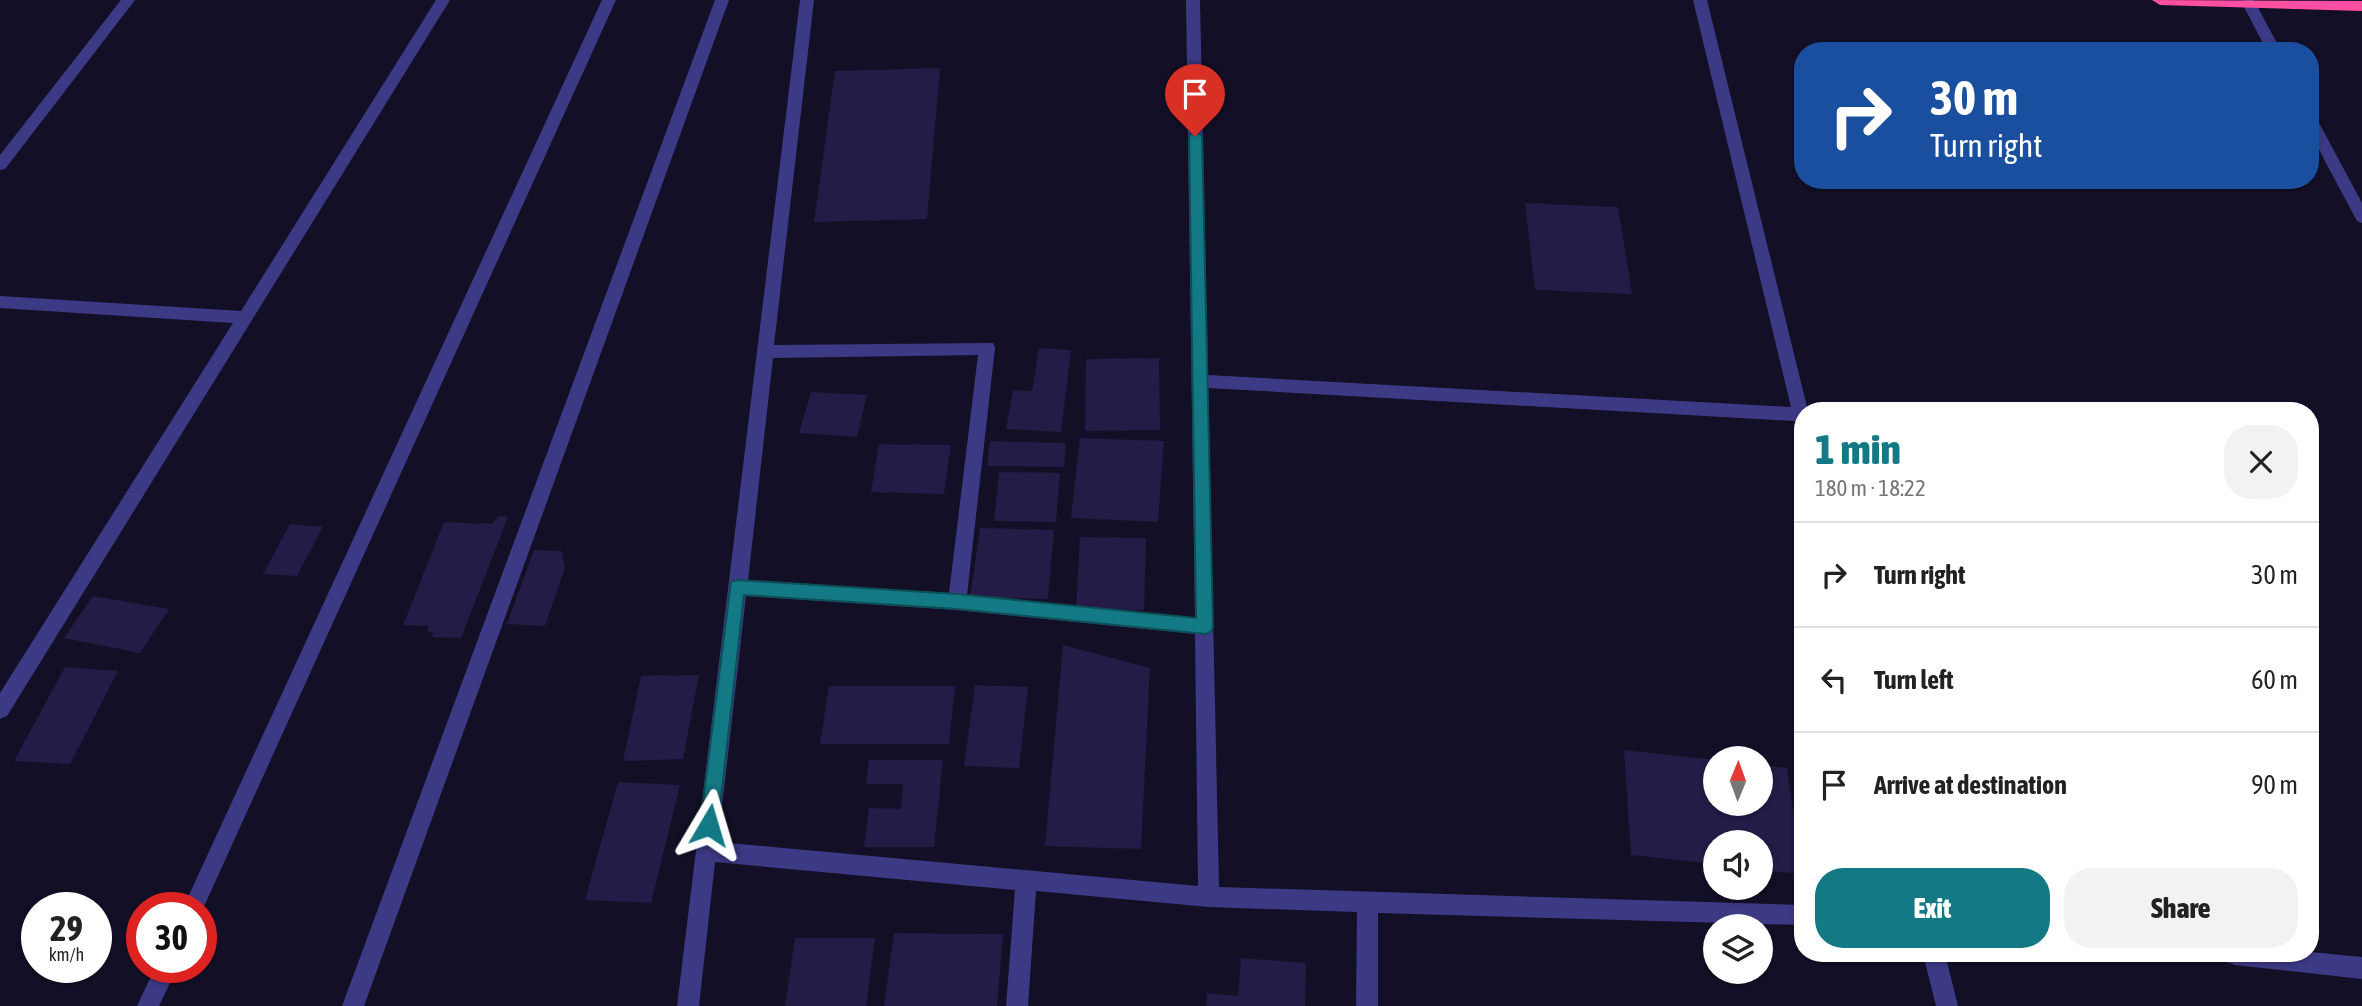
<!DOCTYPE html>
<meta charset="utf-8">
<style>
:root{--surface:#fff;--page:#f2f2f2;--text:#222;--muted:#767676;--line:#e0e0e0;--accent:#137a85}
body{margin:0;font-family:"Asap Condensed",sans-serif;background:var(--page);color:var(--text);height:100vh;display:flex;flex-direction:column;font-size:26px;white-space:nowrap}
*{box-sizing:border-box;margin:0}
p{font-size:23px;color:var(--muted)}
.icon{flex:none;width:38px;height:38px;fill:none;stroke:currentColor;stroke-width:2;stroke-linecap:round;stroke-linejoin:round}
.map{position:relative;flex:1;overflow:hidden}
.details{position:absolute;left:1794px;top:402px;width:525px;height:560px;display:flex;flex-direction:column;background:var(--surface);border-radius:28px;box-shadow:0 2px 5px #0004}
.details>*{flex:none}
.top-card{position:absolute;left:1794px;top:42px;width:525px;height:147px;border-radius:28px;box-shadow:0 2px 5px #0004;background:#1a4fa0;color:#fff;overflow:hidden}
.needle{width:46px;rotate:1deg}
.controls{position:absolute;left:1703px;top:746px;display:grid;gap:14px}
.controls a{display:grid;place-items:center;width:70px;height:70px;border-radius:50%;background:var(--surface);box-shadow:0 2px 5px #0004;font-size:35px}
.speed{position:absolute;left:21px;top:892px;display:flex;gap:14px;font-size:35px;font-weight:700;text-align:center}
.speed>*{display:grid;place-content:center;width:91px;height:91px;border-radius:50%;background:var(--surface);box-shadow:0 2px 5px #0004;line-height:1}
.speed small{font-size:18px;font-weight:400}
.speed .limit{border:10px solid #d22;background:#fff;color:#111}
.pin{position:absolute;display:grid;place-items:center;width:60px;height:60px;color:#fff;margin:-72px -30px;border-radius:50% 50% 50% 0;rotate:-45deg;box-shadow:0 0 7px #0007}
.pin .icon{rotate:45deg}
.me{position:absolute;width:77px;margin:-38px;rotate:7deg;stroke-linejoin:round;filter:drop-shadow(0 0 5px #0008)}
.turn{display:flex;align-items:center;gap:24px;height:147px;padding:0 21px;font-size:32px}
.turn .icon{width:91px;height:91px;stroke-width:2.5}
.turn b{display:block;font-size:49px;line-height:60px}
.round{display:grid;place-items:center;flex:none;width:74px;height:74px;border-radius:28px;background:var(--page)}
.head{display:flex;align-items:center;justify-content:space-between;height:119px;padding:0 21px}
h1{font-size:42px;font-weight:800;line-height:52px;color:var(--accent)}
.button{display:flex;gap:14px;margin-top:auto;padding:14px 21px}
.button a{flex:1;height:80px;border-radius:28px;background:var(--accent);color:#fff;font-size:28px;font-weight:800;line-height:80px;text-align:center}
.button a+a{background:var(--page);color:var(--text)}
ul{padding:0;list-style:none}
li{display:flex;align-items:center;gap:21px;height:105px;padding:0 21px;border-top:2px solid var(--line)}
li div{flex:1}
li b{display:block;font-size:26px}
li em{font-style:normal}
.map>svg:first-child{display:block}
</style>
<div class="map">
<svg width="2362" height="1006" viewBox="0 0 2362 1006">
<rect width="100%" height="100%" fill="#130f26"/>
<g fill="#241b47">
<polygon points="940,68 927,219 814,222 835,71"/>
<polygon points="1525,203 1618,207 1632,294 1535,290"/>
<polygon points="1039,348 1071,350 1061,432 1006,429 1013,390 1032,391"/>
<polygon points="1159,358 1160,430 1085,431 1086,359"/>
<polygon points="811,392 867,395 857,437 799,433"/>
<polygon points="1080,438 1164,441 1158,522 1071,518"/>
<polygon points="990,441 1066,443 1064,467 987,466"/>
<polygon points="879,444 951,445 944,494 871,492"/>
<polygon points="999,472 1060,473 1056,522 994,521"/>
<polygon points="499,516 508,517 461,638 432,637 433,632 427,632 429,626 403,625 444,522 492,524"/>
<polygon points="290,524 323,527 297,576 263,574"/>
<polygon points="980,528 1054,530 1048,599 970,597"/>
<polygon points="1080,537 1146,538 1144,610 1076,610"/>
<polygon points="534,550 562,551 565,568 545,626 507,624"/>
<polygon points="93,596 169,609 140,653 64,638"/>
<polygon points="1063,645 1150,668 1141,849 1045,846"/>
<polygon points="65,667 118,671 70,764 14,761"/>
<polygon points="699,675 683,759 623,761 641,676"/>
<polygon points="975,685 1028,687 1019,768 964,766"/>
<polygon points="829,686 955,686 949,744 820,744"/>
<polygon points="1624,750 1715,760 1715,803 1760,803 1760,765 1787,768 1802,874 1760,870 1760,842 1715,842 1715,864 1631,855"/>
<polygon points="869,760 943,760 934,847 864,847 869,808 901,809 903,784 866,784"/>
<polygon points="618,782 680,785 651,903 585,900"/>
<polygon points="894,933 1003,934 997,1006 884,1006"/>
<polygon points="795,938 875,938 866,1006 785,1006"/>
<polygon points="1241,958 1306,963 1305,1006 1206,1006 1207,993 1238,996"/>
</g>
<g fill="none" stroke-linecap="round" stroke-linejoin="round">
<g fill="#3d3a85" fill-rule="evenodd">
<polygon points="121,0 135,0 5,169 0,170 0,155"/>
<polygon points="436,0 450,0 7,716 0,719 0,693 233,323 0,308 0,296 241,311"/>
<polygon points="602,0 616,0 201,913 201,908 183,908"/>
<polygon points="715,0 729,0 364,1006 342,1006"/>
<path d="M800,0h14l-40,345 219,-2 2,5 -28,247 228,23 -9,-618h14l8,375 583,32 -98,-407h14l101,411h-6v15l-8,-5 -586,-33 11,499 583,18v20l-424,-12v93h-22l1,-94 -148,-5 -173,-16 -8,115h-22l9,-116 -300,-28 -16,144h-22zM978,355l-29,238 -201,-13 25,-222zM746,596l211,14 238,24 3,252 -480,-44z"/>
<polygon points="2244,0 2254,0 2281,51 2267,51 2242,3"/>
<polygon points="2310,114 2317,119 2362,203 2362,223 2357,221 2310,133"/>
<polygon points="2310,952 2362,957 2362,979 2235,965 2227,962 2224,954 2310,954"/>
<polygon points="1923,954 1945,954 1958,1006 1936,1006"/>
<polygon points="155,968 177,968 159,1006 137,1006"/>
</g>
<polygon fill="#ff4fa3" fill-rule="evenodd" points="2152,0 2362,1 2362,11 2160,5"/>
</g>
<polygon fill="#137a85" stroke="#0c4f56" stroke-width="2" points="1195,131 1202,136 1213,627 1211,632 1205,634 957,609 744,595 718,825 715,831 709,834 702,831 700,825 731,582 737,580 957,594 1196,618 1189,136"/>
</svg>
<div class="controls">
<a><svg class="needle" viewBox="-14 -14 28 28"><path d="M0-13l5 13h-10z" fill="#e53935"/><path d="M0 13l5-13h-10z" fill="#767676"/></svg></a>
<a><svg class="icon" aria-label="sound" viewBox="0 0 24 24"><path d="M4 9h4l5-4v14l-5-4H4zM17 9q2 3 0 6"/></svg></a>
<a><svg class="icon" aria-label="layers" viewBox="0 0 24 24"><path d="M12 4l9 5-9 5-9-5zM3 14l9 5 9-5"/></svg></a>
</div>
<div class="speed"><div>29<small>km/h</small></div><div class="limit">30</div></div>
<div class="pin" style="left:1195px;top:136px;background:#d93025"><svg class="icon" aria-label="arrive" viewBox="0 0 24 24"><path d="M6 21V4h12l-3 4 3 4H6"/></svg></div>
<svg class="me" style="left:709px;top:825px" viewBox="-20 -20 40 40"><path d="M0-17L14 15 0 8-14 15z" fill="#137a85" stroke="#fff" stroke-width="4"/></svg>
<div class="top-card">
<div class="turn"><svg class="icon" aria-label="right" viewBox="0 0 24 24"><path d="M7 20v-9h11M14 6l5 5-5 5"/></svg><div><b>30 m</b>Turn right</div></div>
</div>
<section class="details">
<div class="head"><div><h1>1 min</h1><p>180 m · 18:22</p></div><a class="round"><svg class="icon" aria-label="close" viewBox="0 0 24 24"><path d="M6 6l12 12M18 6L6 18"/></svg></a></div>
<ul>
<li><svg class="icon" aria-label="right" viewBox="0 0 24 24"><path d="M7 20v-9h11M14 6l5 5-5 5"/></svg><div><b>Turn right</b></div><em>30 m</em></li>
<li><svg class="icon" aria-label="left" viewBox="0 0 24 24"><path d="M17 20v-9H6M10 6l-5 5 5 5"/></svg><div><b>Turn left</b></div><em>60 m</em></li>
<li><svg class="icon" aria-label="arrive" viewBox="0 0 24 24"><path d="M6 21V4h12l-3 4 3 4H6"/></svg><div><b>Arrive at destination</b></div><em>90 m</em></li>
</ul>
<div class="button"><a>Exit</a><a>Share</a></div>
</section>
</div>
